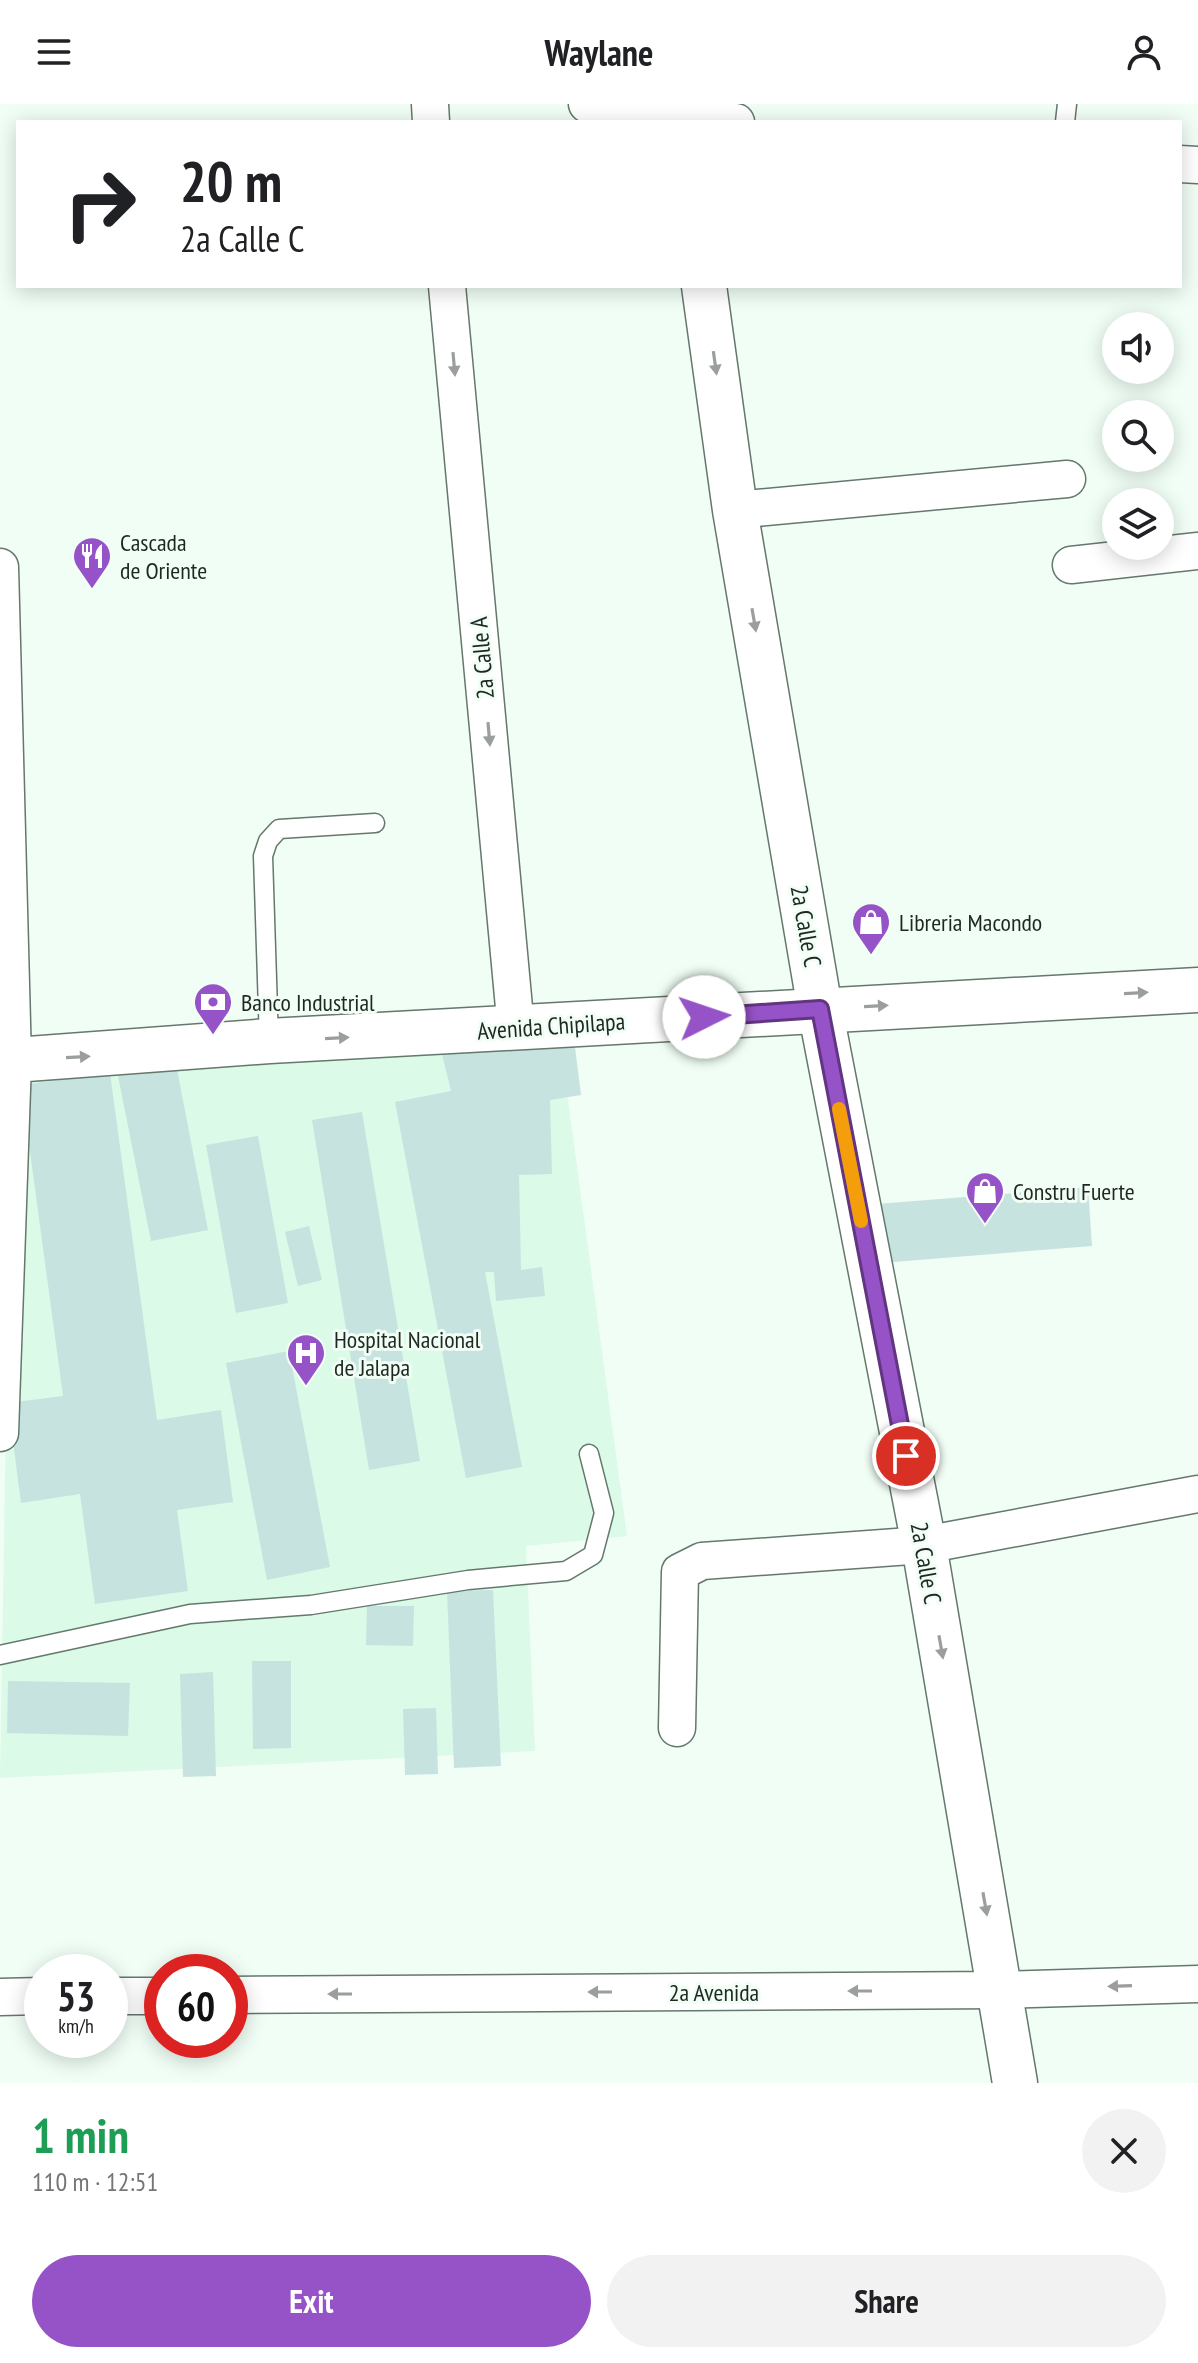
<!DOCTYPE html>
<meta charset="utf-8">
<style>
:root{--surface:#fff;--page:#f2f2f2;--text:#202124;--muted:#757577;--accent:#9652c7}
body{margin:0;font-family:"PT Sans Narrow",sans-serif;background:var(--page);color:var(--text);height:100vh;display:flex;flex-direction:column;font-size:30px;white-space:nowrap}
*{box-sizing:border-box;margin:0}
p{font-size:26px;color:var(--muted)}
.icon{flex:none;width:44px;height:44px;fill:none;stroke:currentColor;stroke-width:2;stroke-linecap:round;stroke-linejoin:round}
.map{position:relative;height:1979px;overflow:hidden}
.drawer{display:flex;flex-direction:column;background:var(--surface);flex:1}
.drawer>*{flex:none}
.banner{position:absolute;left:16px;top:16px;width:1166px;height:168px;border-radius:0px;box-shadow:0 4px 20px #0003;background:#fff;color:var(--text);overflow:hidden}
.fabs{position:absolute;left:1102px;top:208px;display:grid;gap:16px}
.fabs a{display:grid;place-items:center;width:72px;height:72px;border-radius:50%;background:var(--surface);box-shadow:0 4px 20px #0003;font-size:40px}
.speed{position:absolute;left:24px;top:1850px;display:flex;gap:16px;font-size:40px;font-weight:700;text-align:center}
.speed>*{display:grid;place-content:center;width:104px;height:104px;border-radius:50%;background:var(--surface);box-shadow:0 4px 20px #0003;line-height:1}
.speed small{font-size:20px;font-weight:400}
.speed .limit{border:12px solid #d22;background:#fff;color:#111}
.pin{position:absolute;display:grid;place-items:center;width:68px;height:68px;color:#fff;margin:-34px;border:4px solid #fff;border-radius:50%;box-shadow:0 2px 8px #0007}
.me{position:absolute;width:88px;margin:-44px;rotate:86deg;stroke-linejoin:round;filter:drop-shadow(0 0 6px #0008)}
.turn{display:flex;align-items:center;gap:28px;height:168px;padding:0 32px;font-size:36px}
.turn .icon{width:104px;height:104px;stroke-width:2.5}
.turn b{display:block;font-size:56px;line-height:68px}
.round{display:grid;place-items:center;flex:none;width:84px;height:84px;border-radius:42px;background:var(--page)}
.headline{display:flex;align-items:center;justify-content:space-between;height:136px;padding:0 32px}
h1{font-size:48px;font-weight:800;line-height:60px;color:#1e9e55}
.primary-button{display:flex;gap:16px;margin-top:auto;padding:16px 32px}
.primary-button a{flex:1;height:92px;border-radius:48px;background:var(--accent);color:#fff;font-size:32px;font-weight:800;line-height:92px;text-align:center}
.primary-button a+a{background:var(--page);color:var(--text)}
header{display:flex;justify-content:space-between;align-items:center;height:104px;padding:0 32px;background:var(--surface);font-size:36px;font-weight:800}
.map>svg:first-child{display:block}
</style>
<header><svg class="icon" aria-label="menu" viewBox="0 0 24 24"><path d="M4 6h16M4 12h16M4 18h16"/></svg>Waylane<svg class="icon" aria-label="person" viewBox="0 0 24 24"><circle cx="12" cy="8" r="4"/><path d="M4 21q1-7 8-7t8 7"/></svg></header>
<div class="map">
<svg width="1198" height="1979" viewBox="0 0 1198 1979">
<rect width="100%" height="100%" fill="#f0fef5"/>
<polygon fill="#dbfae7" points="558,922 627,1432 526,1442 535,1647 0,1674 12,966"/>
<g fill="#c7e3e0">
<polygon points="574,935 581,991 550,996 552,1070 519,1071 521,1166 542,1163 545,1192 496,1197 494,1168 485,1168 522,1363 466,1374 395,998 451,987 441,946"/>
<polygon points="175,955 208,1126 151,1137 117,967"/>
<polygon points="110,969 157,1316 221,1306 233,1398 177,1406 188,1487 95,1500 80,1390 21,1399 8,1299 63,1292 21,981"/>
<polygon points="362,1008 420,1357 369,1366 312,1016"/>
<polygon points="258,1032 288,1199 236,1209 206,1041"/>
<polygon points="1088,1083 1092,1142 881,1159 877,1100"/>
<polygon points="309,1122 322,1176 298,1182 285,1128"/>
<polygon points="289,1247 330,1463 267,1476 226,1259"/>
<polygon points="493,1486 501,1662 454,1664 447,1487"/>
<polygon points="367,1502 414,1502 413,1542 366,1541"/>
<polygon points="252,1557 291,1557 291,1644 253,1645"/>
<polygon points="213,1568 216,1672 183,1673 180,1570"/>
<polygon points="8,1577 130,1579 128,1632 7,1629"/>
<polygon points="436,1604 438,1670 405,1671 403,1605"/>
</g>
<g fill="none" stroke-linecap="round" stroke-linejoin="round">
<defs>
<g id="lane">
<polyline points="1065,18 1067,0"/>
<polyline points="269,937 263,752 268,737 279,725 375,719"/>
<polyline points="0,1551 190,1510 311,1501 468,1476 566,1467 593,1451 604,1409 589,1350"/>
</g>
<g id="street">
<polyline points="430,0 431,18"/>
<polyline points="587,0 736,18"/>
<polyline points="1180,60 1198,61"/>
<polyline points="447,182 516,925"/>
<polyline points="735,406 1067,375"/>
<polyline points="1071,461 1198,447"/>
<polyline points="0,463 13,957 0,1329"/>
<polyline points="677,1624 680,1468 702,1457 924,1441 1198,1390"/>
<polyline points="230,1891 999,1886 1198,1880"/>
<polyline points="110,1892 162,1892"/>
<polyline points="0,1893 42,1892"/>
</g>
<g id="secondary">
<polyline points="679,0 681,18"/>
<polyline points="704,182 735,406 820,905 924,1441 1015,1979"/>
</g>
<polyline id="primary" points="0,957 269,937 1198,886"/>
</defs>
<use href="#lane" stroke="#64786c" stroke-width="21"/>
<use href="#street" stroke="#64786c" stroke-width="39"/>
<use href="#secondary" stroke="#64786c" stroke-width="47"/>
<use href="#primary" stroke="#64786c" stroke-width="47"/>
<use href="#lane" stroke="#fff" stroke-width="18"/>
<use href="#street" stroke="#fff" stroke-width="36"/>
<use href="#secondary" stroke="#fff" stroke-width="44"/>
<use href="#primary" stroke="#fff" stroke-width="44"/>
</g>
<defs><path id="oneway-solid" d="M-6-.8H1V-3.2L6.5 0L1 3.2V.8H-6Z" transform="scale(2)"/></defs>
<g fill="#9a9e9c">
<use href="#oneway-solid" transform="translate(715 259) rotate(82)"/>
<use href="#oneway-solid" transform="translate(454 260) rotate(85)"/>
<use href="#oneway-solid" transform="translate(754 516) rotate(80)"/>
<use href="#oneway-solid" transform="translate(489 630) rotate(85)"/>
<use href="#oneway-solid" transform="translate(1136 889) rotate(-3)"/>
<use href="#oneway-solid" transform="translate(876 902) rotate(-3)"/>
<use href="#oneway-solid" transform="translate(337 934) rotate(-3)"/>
<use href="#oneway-solid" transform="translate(78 953) rotate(-3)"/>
<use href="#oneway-solid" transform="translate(941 1543) rotate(80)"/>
<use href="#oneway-solid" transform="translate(985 1800) rotate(80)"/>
<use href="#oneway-solid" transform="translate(1120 1882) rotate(178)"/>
<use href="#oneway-solid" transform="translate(860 1887) rotate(180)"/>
<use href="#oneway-solid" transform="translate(600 1888) rotate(180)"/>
<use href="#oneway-solid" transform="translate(340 1890) rotate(180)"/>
</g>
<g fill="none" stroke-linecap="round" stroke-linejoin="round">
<defs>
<polyline id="route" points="704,913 820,905 906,1352"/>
</defs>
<use href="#route" stroke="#623581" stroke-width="20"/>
<use href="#route" stroke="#9652c7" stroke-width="14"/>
<polyline stroke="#f59e0b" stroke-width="14" points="839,1005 861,1117"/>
</g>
<defs>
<symbol id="restaurant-pin" viewBox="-11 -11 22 30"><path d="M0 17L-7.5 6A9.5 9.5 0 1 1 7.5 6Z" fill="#9652c7" stroke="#f0fef5"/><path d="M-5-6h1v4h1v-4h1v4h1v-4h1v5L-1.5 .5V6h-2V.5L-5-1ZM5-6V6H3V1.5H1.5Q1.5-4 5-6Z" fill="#fff"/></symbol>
<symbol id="shop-pin" viewBox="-11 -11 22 30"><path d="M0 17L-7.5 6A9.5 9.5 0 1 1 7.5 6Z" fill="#9652c7" stroke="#f0fef5"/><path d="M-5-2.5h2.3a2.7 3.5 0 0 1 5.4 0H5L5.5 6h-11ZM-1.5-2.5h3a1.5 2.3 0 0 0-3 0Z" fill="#fff"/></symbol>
<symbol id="bank-pin" viewBox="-11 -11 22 30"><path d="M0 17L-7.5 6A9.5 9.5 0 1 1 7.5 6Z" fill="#9652c7" stroke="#f0fef5"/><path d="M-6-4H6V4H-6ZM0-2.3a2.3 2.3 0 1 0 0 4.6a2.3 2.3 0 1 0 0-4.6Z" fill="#fff"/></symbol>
<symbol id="hospital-pin" viewBox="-11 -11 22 30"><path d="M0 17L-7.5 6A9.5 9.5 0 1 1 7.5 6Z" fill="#9652c7" stroke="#f0fef5"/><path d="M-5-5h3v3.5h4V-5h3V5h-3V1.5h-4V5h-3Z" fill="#fff"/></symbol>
</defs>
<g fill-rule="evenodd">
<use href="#restaurant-pin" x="70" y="430" width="44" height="60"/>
<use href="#shop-pin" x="849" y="796" width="44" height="60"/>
<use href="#bank-pin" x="191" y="876" width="44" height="60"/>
<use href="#shop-pin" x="963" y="1065" width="44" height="60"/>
<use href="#hospital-pin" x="284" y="1227" width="44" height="60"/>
</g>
<g text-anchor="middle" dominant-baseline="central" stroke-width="6" stroke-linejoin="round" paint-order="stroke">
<g font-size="24" fill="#1f2722" stroke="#f0fef5" text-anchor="start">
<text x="120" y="438">Cascada<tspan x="120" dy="28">de Oriente</tspan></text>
<text x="899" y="818">Libreria Macondo</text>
<text x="241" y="898">Banco Industrial</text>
<text x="1013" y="1087">Constru Fuerte</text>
<text x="334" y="1235">Hospital Nacional<tspan x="334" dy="28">de Jalapa</tspan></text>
</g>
<g font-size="24" fill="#1f2722" stroke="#f0fef5">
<text transform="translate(482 554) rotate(-95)">2a Calle A</text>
<text transform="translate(806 822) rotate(80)">2a Calle C</text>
<text transform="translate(551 922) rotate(-4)">Avenida Chipilapa</text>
<text transform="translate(926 1459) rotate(80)">2a Calle C</text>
<text x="714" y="1888">2a Avenida</text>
</g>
</g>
</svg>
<div class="fabs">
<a><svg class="icon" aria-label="sound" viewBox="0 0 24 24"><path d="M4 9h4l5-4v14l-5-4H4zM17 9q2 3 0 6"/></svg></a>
<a><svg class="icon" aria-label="search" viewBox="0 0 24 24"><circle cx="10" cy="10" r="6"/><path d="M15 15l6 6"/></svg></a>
<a><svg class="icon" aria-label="layers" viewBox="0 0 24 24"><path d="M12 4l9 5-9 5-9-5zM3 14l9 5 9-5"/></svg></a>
</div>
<div class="speed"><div>53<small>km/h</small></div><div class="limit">60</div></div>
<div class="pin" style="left:906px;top:1352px;background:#d93025"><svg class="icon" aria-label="arrive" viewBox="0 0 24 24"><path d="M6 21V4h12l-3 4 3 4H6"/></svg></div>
<svg class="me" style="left:704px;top:913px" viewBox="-20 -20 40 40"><circle r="19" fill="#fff"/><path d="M0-13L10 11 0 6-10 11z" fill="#9652c7"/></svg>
<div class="banner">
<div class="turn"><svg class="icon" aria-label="right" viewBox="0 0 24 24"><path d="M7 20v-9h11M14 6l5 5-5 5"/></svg><div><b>20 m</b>2a Calle C</div></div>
</div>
</div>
<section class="drawer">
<div class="headline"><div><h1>1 min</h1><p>110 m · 12:51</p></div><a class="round"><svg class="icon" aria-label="close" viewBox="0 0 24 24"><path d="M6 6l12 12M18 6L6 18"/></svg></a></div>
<div class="primary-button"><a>Exit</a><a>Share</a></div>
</section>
